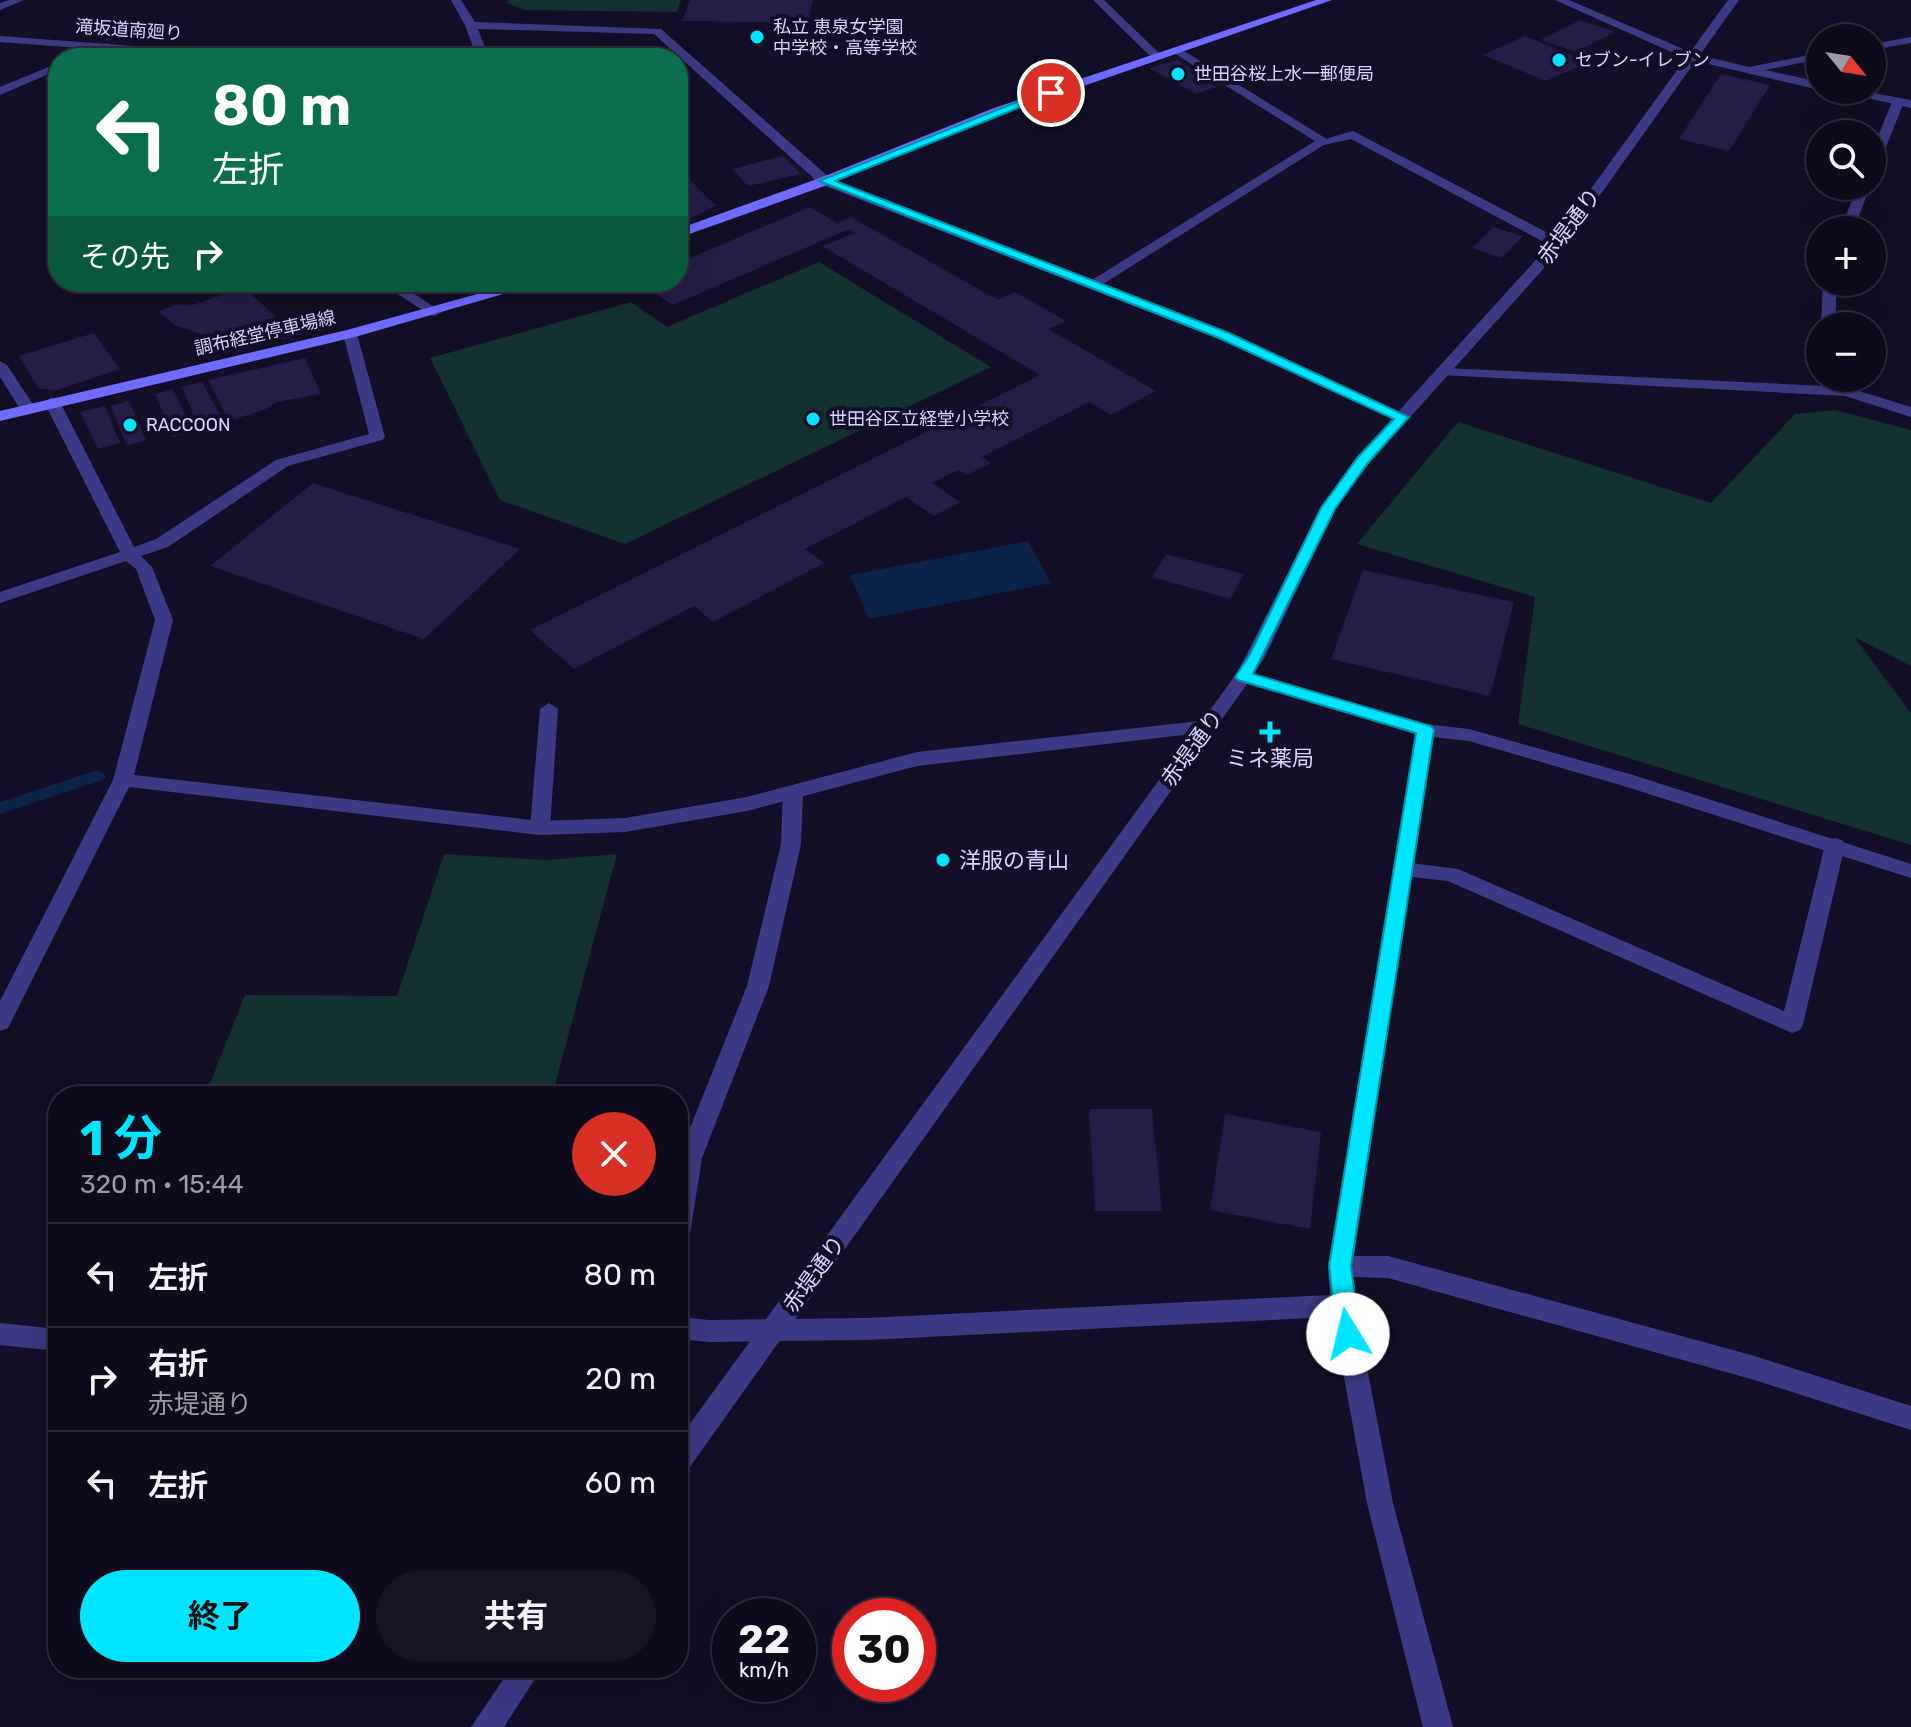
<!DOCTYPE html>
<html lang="ja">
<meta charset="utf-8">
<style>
:root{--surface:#0e0b1c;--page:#171425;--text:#f1f3f6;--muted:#9b9ba3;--line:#2e2b3b;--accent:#00e5ff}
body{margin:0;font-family:Rubik,"Noto Sans JP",sans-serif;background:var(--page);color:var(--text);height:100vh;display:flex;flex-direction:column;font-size:30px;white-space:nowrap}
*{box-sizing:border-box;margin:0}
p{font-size:26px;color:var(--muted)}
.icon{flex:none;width:44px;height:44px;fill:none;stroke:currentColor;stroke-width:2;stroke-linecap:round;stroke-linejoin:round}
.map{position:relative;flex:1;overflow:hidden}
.sheet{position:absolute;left:48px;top:1086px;width:640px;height:592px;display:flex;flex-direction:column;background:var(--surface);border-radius:32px;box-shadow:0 8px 32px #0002,0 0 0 2px var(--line)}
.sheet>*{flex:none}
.guide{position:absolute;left:48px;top:48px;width:640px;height:244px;border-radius:32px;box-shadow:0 8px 32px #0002,0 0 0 2px var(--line);background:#0b6e4f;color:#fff;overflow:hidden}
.needle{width:52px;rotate:120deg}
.controls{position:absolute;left:1806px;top:24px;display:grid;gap:16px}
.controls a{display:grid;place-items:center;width:80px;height:80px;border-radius:50%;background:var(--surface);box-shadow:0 8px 32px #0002,0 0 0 2px var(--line);font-size:40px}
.speed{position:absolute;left:712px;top:1598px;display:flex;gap:16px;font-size:40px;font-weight:700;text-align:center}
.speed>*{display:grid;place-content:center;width:104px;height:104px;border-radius:50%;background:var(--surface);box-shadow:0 8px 32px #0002,0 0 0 2px var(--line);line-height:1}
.speed small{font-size:20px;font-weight:400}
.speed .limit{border:12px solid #d22;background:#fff;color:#111}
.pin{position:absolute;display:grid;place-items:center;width:68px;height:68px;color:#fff;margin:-34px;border:4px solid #fff;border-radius:50%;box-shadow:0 2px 8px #0007}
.me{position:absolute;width:88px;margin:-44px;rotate:351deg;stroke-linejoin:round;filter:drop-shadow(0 0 6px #0008)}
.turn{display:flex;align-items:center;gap:28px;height:168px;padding:0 32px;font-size:36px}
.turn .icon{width:104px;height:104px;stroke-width:2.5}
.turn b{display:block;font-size:56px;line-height:68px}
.then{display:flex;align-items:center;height:76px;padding:0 32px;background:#0003;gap:16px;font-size:30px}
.round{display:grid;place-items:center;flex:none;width:84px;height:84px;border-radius:42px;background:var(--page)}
.head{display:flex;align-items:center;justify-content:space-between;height:136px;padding:0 32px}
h1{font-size:48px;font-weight:700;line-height:60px;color:var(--accent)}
.primary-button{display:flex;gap:16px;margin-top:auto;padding:16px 32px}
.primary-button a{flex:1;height:92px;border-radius:48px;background:var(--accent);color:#111;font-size:32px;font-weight:700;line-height:92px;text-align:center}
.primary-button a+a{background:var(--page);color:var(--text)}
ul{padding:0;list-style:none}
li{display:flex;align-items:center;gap:24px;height:104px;padding:0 32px;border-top:2px solid var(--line)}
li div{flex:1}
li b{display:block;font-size:30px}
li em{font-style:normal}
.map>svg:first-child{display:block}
</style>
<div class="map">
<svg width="1911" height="1727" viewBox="0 0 1911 1727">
<rect width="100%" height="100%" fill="#130f26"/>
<g fill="#12302f">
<polygon points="508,0 681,0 677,12 525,10 507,3"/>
<polygon points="819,262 991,367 625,544 500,500 430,358 631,302 667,327"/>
<polygon points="1835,410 1911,430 1911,666 1854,637 1911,713 1911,845 1518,724 1535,597 1357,544 1458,422 1711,503 1795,414"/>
<polygon points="444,854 546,860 617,854 552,1096 205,1096 245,995 397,996"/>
</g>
<polygon fill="#0c2248" points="1028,541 1051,583 869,619 850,575"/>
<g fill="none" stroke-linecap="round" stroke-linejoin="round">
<polygon fill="#0c2248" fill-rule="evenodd" points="97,770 106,776 103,780 0,814 0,802"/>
</g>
<g fill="#241b47">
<polygon points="690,0 813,0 808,23 682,21"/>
<polygon points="1580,20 1615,32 1576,52 1541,40"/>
<polygon points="1525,36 1589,62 1546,81 1483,55"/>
<polygon points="1177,60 1218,86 1196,94 1149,68"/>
<polygon points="1721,74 1770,85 1729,151 1679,139"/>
<polygon points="783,156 801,174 748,186 732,169"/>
<polygon points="678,168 716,206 683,222 678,216"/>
<polygon points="810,207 837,223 851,217 998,300 1015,292 1066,321 1048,329 1156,391 1111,415 1089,402 982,457 991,463 967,475 958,470 932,483 960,502 934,516 906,497 805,549 824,563 713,622 694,606 574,669 530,630 1040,375 822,246 855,233 849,229 673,305 638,282 678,282 678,263"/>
<polygon points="1493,227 1523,236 1502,258 1472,248"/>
<polygon points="244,288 298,336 219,354 200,334 174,325 158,311 180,304 189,306"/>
<polygon points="94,333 120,369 58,390 39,389 19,356"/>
<polygon points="305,358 321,394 277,402 266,409 229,421 208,380"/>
<polygon points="202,382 224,422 200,431 182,387"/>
<polygon points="173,389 193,431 173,437 155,394"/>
<polygon points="129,401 146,440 127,446 111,406"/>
<polygon points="105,406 120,443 98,449 80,412"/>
<polygon points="313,483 520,549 424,639 210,566"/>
<polygon points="1166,554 1244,574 1230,599 1152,577"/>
<polygon points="1363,570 1514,602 1490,696 1331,659"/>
<polygon points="1089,1109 1152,1109 1162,1211 1095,1211"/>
<polygon points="1225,1114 1321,1132 1310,1229 1210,1210"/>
</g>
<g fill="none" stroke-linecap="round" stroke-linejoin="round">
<g fill="#3d3a85" fill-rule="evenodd">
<polygon points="106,43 110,44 110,48 87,58 71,58"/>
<polygon points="58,63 58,70 0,95 0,87"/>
<polygon points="1898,98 1904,102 1878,167 1872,171 1872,151 1892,102"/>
<polygon points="1353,131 1563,241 1565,244 1553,247 1351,139 1324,145 1318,141"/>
<polygon points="1858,186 1870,186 1854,230 1840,230"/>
<polygon points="1823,282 1837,282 1835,326 1821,326"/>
<polygon points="1834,378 1848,378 1854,392 1851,395 1841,395"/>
<polygon points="549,703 558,709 550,828 540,835 530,828 540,709"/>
<polygon points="793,785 803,792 801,844 769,986 702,1158 690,1234 686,1241 678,1244 678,1158 747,986 781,844 783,792"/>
<polygon points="1835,838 1842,840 1845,845 1803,1024 1800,1030 1792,1033 1448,881 1403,876 1396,874 1393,869 1396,864 1403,862 1458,869 1784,1011 1825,845 1828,840"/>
</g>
<g fill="#3d3a85" fill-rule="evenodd">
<polygon points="9,0 24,0 0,10 0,3"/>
<polygon points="451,0 461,0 475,22 661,29 830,178 1092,280 1315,141 1169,50 1179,48 1330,141 1103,284 1229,333 1410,417 1407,420 1397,420 1219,339 820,184 654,34 478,29 489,58 477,58 465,25"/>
<polygon points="1093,0 1104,0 1160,54 1160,58 1152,58"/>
<polygon points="1555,0 1569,0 1695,54 1749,67 1820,53 1820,59 1765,70 1820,82 1820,90 1687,59"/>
<polygon points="0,36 255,55 261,58 209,58 0,42"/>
<polygon points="1911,37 1911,43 1872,50 1872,44"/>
<polygon points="1833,90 1857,90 1911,100 1911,108"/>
<polygon points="379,282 396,282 442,312 435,316 430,315"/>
<polygon points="350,330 357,334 385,437 382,440 288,466 168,547 141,556 152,567 173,620 134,775 540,821 625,818 747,797 917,752 1209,720 1218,726 1209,732 917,766 747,811 625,832 540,835 129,787 8,1028 0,1031 0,1001 113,780 155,620 136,569 126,561 0,603 0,592 120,552 44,402 52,397 60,402 134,547 156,539 276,460 369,434 343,334"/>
<polygon points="0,361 7,365 36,409 33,412 23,412 20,409 0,377"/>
<polygon points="1446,368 1846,387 1911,407 1911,417 1845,396 1441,375 1441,369"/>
<polygon points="1243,671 1425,724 1469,729 1633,775 1911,864 1911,878 1627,787 1469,741 1433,737 1354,1256 1388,1256 1751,1355 1911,1406 1911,1430 1751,1379 1388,1278 1353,1277 1355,1305 1393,1503 1453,1727 1423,1727 1367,1503 1333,1317 865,1340 709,1342 678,1339 678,1317 709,1320 865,1318 1330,1295 1328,1266 1415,734 1237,681 1234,677 1237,673"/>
<polygon points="0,1323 58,1329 58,1351 0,1345"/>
</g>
<g fill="#3d3a85" fill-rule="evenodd">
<polygon points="1728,0 1739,0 1563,247 1369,463 1336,508 1265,657 1249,681 687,1471 678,1475 678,1440 1237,673 1322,505 1357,457 1553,241"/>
<polygon points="511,1668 542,1668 504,1727 471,1727"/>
</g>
<g fill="#6f6bff" fill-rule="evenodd">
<polygon points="1316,0 1332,0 1002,114 830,184 678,238 678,229 820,178 994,108"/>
<polygon points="521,282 544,282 355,337 0,421 0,411 347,330"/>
</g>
</g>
<polygon fill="#00e5ff" stroke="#0095a6" stroke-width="2" points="1047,90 1056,93 835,181 1229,333 1409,417 1368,463 1335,509 1253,674 1431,726 1434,730 1351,1266 1360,1334 1356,1341 1348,1344 1340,1341 1337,1334 1329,1266 1416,733 1238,680 1235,677 1249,656 1321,508 1358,457 1394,419 1219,338 819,181"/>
<g fill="#00e5ff" stroke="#130f26" stroke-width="3">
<circle cx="757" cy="37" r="8"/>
<circle cx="1559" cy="60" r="8"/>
<circle cx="1178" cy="74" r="8"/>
<circle cx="813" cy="419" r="8"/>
<circle cx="130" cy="425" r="8"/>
<path d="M1266 720h8v8h8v8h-8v8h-8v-8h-8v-8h8z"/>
<circle cx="943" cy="860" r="8"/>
</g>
<g text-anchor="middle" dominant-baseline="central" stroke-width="8" stroke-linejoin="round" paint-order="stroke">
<g font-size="18" fill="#d9d4ff" stroke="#130f26" text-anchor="start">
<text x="773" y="27">私立 恵泉女学園<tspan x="773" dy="21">中学校・高等学校</tspan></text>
<text x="1575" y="60">セブン-イレブン</text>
<text x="1194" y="74">世田谷桜上水一郵便局</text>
<text x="829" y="419">世田谷区立経堂小学校</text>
<text x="146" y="425">RACCOON</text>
</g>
<g font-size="18" fill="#d9d4ff" stroke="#130f26">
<text transform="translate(129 30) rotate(4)">滝坂道南廻り</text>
<text transform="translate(265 333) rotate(-13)">調布経堂停車場線</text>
</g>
<g font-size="22" fill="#d9d4ff" stroke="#130f26">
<text transform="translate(1569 226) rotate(-53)">赤堤通り</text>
<text transform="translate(1192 748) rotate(-54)">赤堤通り</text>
<text transform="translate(814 1274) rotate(-54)">赤堤通り</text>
</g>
<g font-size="22" fill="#d9d4ff" stroke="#130f26">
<text x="1270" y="758">ミネ薬局</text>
<text x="959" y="860" text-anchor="start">洋服の青山</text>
</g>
</g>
</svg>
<div class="controls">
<a><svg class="needle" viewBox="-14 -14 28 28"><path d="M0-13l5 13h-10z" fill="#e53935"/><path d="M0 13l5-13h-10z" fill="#9b9ba3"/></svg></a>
<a><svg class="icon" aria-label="search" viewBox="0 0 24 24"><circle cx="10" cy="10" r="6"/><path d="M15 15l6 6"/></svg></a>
<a>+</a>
<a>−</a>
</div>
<div class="speed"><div>22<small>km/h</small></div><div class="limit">30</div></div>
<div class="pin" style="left:1051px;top:93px;background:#d93025"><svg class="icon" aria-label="arrive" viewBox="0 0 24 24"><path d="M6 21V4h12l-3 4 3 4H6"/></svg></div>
<svg class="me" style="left:1348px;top:1334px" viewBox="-20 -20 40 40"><circle r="19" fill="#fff"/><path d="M0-13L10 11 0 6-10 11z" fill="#00e5ff"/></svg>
<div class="guide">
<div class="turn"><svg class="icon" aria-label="left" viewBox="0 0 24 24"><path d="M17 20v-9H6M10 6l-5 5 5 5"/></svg><div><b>80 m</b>左折</div></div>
<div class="then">その先<svg class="icon" aria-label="right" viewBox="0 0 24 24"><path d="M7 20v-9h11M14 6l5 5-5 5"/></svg></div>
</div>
<section class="sheet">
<div class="head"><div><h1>1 分</h1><p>320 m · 15:44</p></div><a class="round" style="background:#d93025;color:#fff"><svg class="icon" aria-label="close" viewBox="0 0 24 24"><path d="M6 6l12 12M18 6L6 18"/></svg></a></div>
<ul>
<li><svg class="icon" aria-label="left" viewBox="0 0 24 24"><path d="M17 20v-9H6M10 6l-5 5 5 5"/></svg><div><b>左折</b></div><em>80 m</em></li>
<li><svg class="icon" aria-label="right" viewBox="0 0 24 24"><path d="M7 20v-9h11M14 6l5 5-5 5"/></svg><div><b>右折</b><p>赤堤通り</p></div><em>20 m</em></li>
<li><svg class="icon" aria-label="left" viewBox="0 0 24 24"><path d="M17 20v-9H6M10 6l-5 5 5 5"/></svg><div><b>左折</b></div><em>60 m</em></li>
</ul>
<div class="primary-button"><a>終了</a><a>共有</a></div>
</section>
</div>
